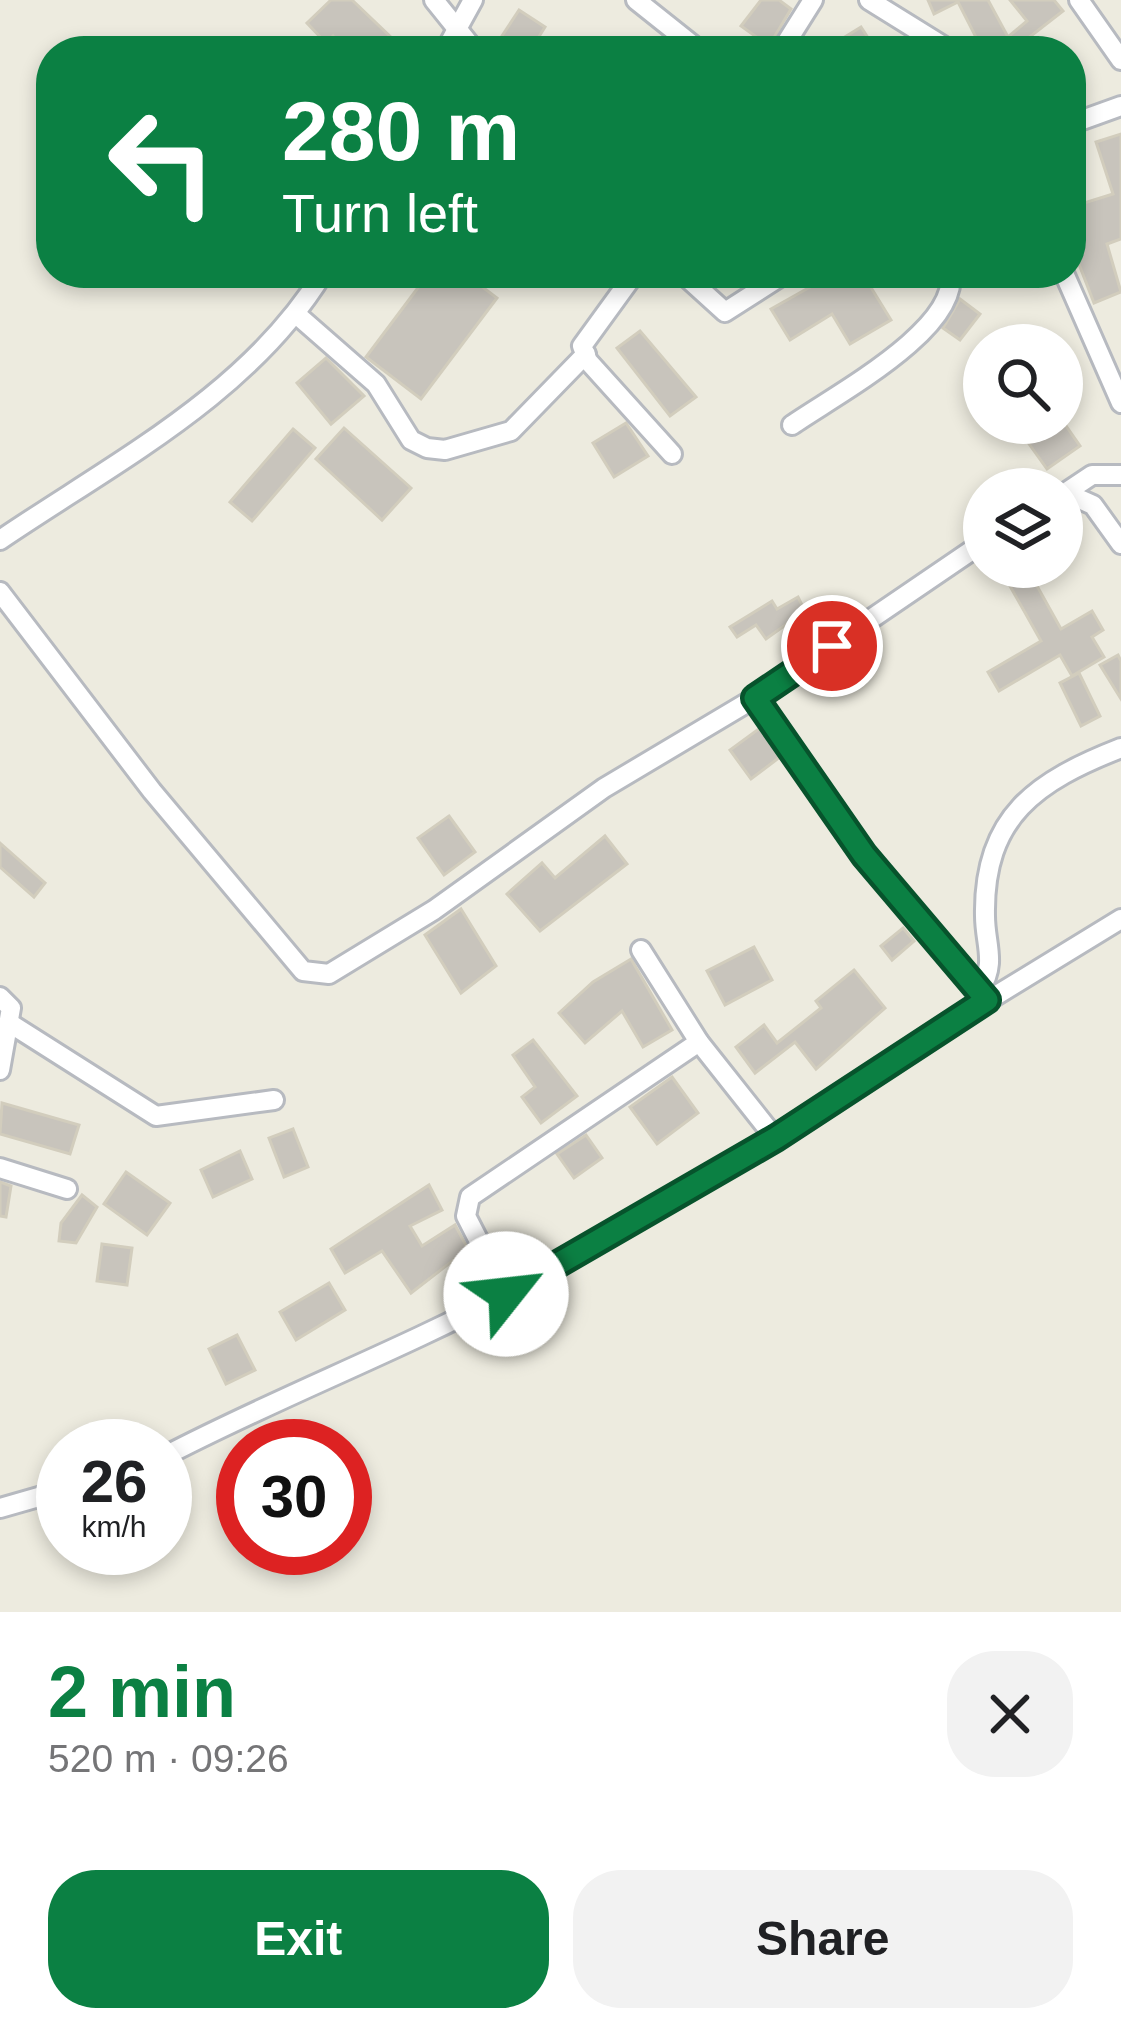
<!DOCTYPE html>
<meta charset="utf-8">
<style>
:root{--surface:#fff;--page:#f2f2f2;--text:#202124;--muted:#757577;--accent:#0b8043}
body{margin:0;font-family:Arial,sans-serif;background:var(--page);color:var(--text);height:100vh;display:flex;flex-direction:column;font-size:45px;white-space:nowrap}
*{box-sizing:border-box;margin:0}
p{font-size:39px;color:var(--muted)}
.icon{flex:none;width:66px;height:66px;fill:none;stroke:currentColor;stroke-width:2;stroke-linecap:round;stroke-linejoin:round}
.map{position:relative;height:1612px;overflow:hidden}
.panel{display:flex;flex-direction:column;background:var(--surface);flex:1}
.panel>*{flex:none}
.banner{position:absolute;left:36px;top:36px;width:1050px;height:252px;border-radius:48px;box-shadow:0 6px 18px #0003;background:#0b8043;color:#fff;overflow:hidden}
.tools{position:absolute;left:963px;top:324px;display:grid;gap:24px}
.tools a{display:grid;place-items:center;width:120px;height:120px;border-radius:50%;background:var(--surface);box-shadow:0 6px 18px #0003;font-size:60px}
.speed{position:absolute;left:36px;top:1419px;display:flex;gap:24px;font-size:60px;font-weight:700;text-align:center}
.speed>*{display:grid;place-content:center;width:156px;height:156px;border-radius:50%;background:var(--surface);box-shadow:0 6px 18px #0003;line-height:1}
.speed small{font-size:30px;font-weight:400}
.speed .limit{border:18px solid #d22;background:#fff;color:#111}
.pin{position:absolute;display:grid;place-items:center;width:102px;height:102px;color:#fff;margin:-51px;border:6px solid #fff;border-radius:50%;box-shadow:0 3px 12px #0007}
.me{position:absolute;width:132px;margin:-66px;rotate:61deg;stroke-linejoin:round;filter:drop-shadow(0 0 9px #0008)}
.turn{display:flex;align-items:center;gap:42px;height:252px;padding:0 48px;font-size:54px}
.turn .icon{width:156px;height:156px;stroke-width:2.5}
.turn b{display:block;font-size:84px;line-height:102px}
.round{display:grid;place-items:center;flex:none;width:126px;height:126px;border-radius:48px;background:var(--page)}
.summary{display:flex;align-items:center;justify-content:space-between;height:204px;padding:0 48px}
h1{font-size:72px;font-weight:600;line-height:90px;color:var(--accent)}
.primary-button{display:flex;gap:24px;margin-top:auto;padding:24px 48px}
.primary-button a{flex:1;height:138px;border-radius:48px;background:var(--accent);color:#fff;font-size:48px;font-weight:600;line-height:138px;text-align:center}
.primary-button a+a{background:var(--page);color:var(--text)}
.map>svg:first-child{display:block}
</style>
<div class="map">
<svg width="1121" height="1612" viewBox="0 0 1121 1612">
<rect width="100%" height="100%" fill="#edebdf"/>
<g fill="#c8c4bc" stroke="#d2cdbd" stroke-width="3">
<polygon points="331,0 352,0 398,44 389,51 345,51 333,36 326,43 307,23"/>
<polygon points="761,0 779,0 791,9 769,46 741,26"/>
<polygon points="928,0 988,0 1008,37 1027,21 1010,0 1054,0 1063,11 1027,39 1036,51 983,51 958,2 934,14"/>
<polygon points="519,10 545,27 530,51 505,51 496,45"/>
<polygon points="861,27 874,47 822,51"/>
<polygon points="1121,134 1121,239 1107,244 1121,292 1094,303 1075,254 1071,256 1071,207 1113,194 1096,142"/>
<polygon points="429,273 464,273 497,298 421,399 366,357"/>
<polygon points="835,273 862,273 891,320 850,344 832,314 790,340 771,309"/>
<polygon points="960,299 980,314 960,340 943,328"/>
<polygon points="640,331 696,397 670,416 617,348"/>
<polygon points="326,358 364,396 331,424 297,383"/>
<polygon points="626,423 648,456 614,477 593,443"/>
<polygon points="1014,423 1064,423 1080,446 1047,469"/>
<polygon points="344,428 411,488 382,520 316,459"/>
<polygon points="293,429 315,448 252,521 230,502"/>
<polygon points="1027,568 1061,629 1092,611 1103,630 1092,637 1104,657 1072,676 1060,655 999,691 988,672 1041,641 1006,579"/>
<polygon points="798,597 805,611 766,639 756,625 737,637 730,627 772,601 777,609"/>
<polygon points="1118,655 1121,661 1121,699 1100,665"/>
<polygon points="1079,673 1100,716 1081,726 1060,683"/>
<polygon points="760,728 780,757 751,779 730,750"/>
<polygon points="449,816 475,852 444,875 418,838"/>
<polygon points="605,836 627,864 540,931 507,894 542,863 555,878"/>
<polygon points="0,843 45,883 34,897 0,867"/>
<polygon points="461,909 496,966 461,993 425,935"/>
<polygon points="903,928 914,941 892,960 881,946"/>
<polygon points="754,947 772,980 725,1005 707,971"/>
<polygon points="631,959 672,1030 643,1047 622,1011 585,1043 559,1013 593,982"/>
<polygon points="854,970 885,1008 816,1069 795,1042 755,1073 736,1047 764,1025 777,1043 821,1008 816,1001"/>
<polygon points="533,1040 577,1096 541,1123 522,1097 535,1087 513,1055"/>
<polygon points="672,1077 698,1113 657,1144 630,1107"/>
<polygon points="2,1103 79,1125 70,1154 0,1134"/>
<polygon points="293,1129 308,1167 284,1177 269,1138"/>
<polygon points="586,1135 602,1158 574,1178 557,1154"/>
<polygon points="240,1151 252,1179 213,1197 201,1170"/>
<polygon points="126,1172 170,1203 147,1235 104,1204"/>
<polygon points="0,1182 11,1186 6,1217 0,1216"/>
<polygon points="429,1185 442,1210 410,1226 422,1246 455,1225 468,1249 411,1293 382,1251 345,1273 331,1249"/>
<polygon points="82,1195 97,1207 76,1243 59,1241 61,1223"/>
<polygon points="102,1244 132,1248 127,1285 97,1281"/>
<polygon points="329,1283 345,1310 296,1340 280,1312"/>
<polygon points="237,1335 255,1370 226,1384 209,1349"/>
</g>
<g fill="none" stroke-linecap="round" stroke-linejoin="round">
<defs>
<g id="minor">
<polyline points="434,0 475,51"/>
<polyline points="636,0 700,51"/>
<polyline points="869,0 951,51"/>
<polyline points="1079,0 1121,60"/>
<polyline points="445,51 473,0"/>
<polyline points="781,51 813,0"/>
<polyline points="1071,124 1121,106"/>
<polyline points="635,273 582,346 588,361 672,454"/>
<polyline points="682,273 725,312 786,273"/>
<polyline points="1064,273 1121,403"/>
<polyline points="296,314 376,384 411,440 427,448 445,450 511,431 586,354"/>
<path d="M792,425c43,-30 168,-96 158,-152"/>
<polyline points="1066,493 1093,505 1121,544"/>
<polyline points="1062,495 1092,475 1121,475"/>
<path d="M0,540c115,-78 249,-146 323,-267"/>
<path d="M0,592l152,199 151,180 26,3 105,-64 170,-122 151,-90 109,157 123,146c-157,100 -312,201 -476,290 -112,60 -233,106 -346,165"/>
<polyline points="755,698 984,542"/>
<polyline points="641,950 699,1042 775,1138"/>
<path d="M980,989c17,-26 5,-45 5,-73 -2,-100 52,-135 136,-168"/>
<polyline points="0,997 11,1008 0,1070"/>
<polyline points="987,1001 1121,919"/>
<polyline points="11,1024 156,1116 274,1100"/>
<polyline points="0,1168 67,1189"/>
<polyline points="506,1294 466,1216 470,1197 699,1042"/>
<polyline points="0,1508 63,1490"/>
</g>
</defs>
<use href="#minor" stroke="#b7bac0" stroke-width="24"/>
<use href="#minor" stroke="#fff" stroke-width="18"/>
</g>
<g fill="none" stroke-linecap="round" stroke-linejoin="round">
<defs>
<polyline id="route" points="506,1294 776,1138 987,1000 864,855 755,698 832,646"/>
</defs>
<use href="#route" stroke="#07532c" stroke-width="30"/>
<use href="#route" stroke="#0b8043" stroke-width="21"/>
</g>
</svg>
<div class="tools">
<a><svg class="icon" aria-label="search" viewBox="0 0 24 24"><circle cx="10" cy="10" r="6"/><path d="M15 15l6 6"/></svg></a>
<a><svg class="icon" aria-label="layers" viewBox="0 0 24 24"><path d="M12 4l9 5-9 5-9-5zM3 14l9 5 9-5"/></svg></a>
</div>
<div class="speed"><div>26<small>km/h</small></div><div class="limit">30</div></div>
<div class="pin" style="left:832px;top:646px;background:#d93025"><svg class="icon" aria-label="arrive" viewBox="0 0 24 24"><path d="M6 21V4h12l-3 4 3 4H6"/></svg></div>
<svg class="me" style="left:506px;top:1294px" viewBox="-20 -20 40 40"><circle r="19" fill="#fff"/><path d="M0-13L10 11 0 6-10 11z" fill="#0b8043"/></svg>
<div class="banner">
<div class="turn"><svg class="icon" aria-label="left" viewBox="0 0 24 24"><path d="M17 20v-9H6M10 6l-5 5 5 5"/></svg><div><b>280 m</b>Turn left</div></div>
</div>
</div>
<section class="panel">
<div class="summary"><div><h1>2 min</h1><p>520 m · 09:26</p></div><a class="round"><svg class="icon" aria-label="close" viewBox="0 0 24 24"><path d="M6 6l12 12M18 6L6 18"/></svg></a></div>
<div class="primary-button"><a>Exit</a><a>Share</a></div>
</section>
